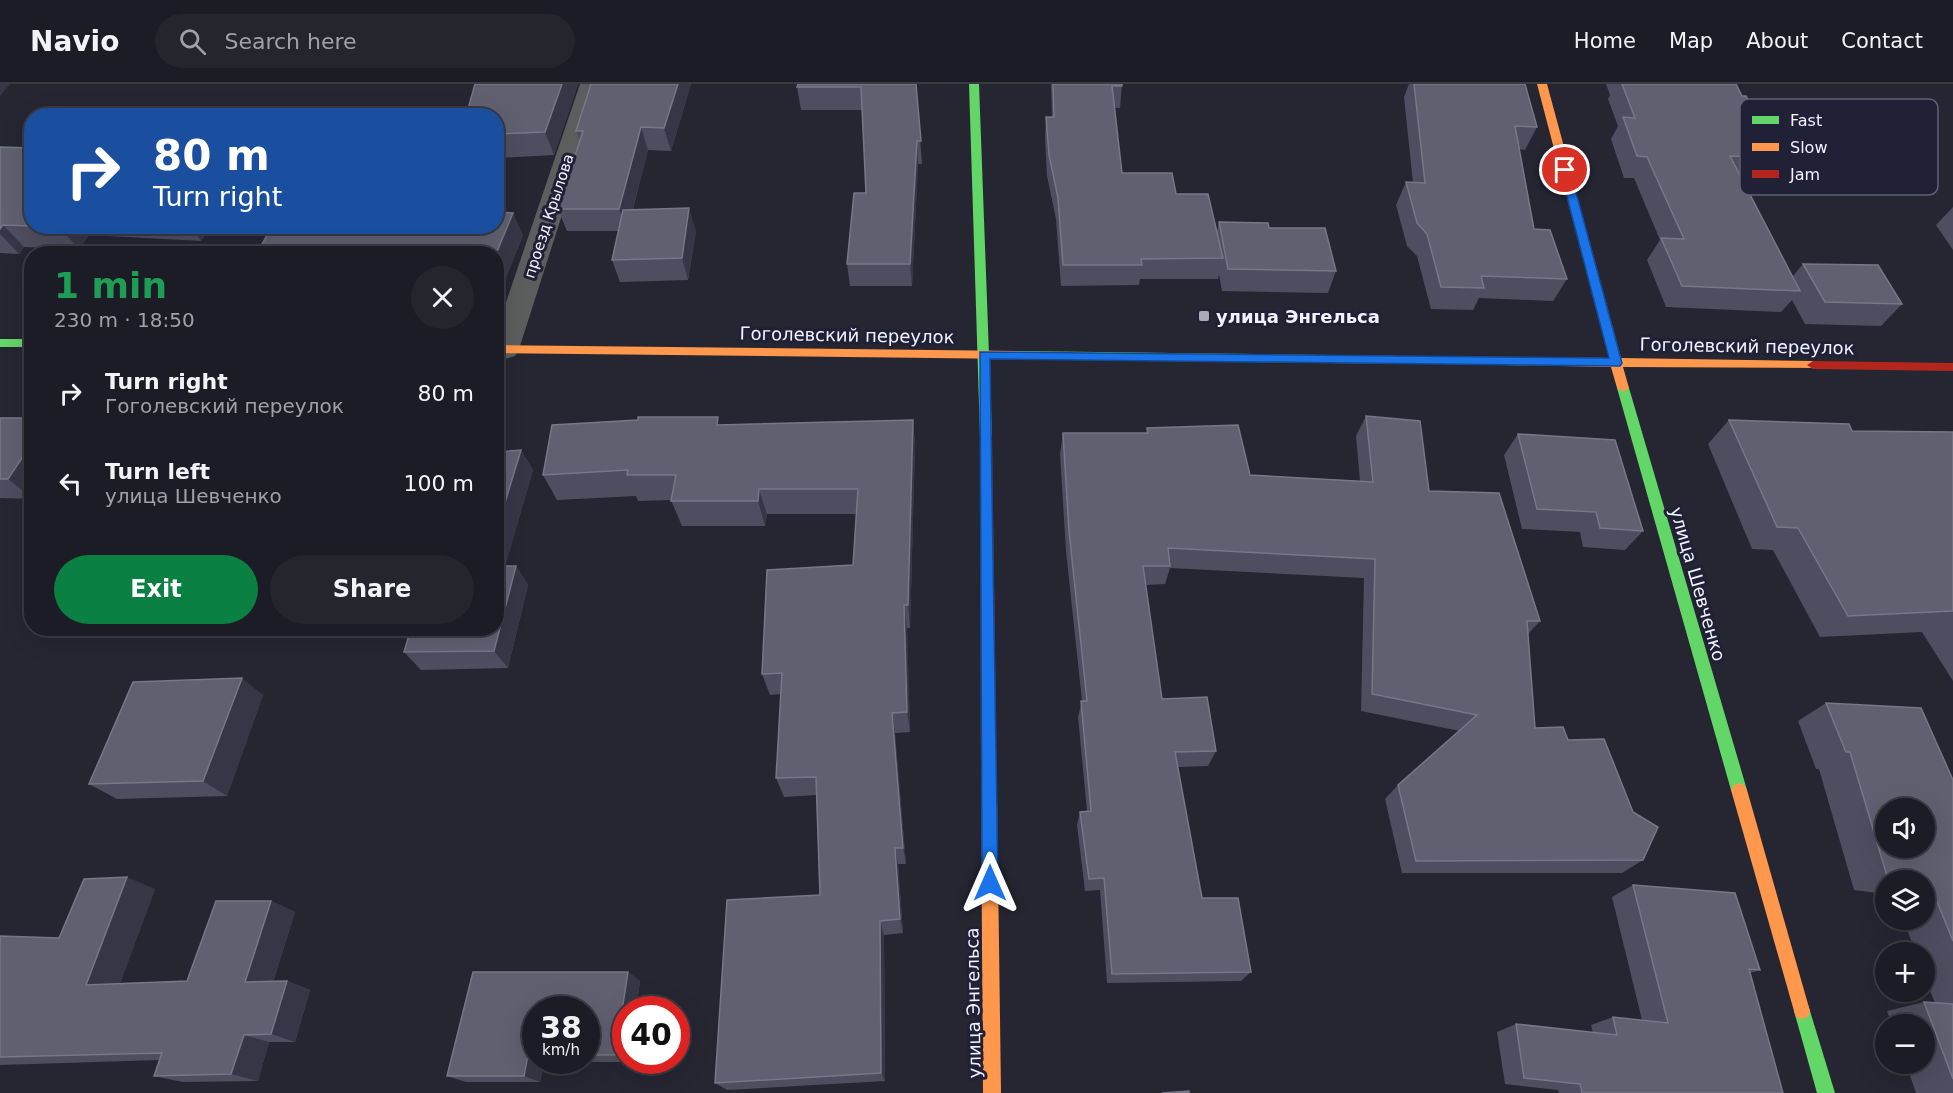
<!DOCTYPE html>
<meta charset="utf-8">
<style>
:root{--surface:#1c1c26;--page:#25252e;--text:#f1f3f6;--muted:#a0a1a7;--line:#3a3a43;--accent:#0b8043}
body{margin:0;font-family:"DejaVu Sans",sans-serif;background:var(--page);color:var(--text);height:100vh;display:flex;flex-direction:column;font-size:22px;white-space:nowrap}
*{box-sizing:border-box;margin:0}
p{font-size:20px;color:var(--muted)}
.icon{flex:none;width:33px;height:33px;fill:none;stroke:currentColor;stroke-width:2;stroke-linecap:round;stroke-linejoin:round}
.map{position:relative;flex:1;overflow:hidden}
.sheet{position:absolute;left:24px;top:162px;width:480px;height:390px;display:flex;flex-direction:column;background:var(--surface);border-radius:24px;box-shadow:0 6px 24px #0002,0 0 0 2px var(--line)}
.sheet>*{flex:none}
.guide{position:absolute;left:24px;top:24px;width:480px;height:126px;border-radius:24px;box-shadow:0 6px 24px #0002,0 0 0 2px var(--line);background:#1a4fa0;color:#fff;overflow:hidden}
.fabs{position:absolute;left:1875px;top:714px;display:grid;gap:12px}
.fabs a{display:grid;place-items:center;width:60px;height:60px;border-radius:50%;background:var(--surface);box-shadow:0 6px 24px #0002,0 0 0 2px var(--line);font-size:30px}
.speed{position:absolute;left:522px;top:912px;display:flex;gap:12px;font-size:30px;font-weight:700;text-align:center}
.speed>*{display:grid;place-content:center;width:78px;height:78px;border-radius:50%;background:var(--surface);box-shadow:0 6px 24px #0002,0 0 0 2px var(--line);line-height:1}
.speed small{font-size:15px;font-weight:400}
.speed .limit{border:9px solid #d22;background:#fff;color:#111}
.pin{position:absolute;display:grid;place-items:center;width:51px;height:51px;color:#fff;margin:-26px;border:3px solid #fff;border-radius:50%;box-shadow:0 2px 6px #0007}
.me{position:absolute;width:66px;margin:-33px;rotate:0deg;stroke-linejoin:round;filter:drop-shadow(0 0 4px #0008)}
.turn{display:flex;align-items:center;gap:21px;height:126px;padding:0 30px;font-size:27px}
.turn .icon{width:78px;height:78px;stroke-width:2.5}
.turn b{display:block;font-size:42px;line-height:51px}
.round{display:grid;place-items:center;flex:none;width:63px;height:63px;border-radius:32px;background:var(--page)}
.headline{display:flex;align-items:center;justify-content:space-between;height:102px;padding:0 30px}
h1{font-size:36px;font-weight:700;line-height:45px;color:#1e9e55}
.button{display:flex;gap:12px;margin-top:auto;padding:12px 30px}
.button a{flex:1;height:69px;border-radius:36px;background:var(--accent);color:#fff;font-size:24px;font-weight:700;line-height:69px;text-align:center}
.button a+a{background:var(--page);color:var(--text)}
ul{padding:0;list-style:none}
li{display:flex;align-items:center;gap:18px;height:90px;padding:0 30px}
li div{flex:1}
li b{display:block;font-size:22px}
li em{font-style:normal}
header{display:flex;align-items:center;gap:36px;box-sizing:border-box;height:84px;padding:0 30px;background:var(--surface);border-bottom:2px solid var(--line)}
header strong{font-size:28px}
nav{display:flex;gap:33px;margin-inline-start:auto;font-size:21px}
.search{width:420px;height:54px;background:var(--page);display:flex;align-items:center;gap:15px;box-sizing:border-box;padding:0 21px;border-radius:33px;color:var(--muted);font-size:22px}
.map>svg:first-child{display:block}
</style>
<header>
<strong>Navio</strong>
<div class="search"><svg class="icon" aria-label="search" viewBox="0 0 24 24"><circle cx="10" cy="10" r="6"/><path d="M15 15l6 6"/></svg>Search here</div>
<nav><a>Home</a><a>Map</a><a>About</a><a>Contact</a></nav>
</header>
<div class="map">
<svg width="1953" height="1009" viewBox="0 0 1953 1009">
<rect width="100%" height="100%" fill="#252632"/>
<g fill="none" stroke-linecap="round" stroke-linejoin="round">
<polygon fill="#5c5d5d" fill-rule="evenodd" points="580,0 604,0 519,265 515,272 505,275 496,273 496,248"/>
<g fill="#63d668" fill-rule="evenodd">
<polygon points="969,0 979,0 992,352 986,357 980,352"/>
<rect x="0" y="255" width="32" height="8"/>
<polygon points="1017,267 1403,272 1409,276 1403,280 1017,275 1011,271"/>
<polygon points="1623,300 1629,304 1747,706 1744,711 1739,713 1734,711 1731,706 1617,304"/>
<polygon points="1802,919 1808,921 1810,927 1835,1009 1817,1009 1794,927 1796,921"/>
</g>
<g fill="#ff974d" fill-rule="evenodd">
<polygon points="1537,0 1547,0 1621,274 1813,277 1819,281 1817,284 1623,283 1629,304 1623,308 1617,304 1611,283 1399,279 1397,276 1399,273 1403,272 1609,274"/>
<polygon points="496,261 1017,267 1023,271 1017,275 496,269"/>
<polygon points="1739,699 1744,701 1747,706 1810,927 1808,933 1802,935 1796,933 1794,927 1731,706 1734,701"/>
<polygon points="989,705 994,707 997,712 1001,1009 983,1009 981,712 984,707"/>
</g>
<g fill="#b3261e" fill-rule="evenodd">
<polygon points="1813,277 1953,279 1953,287 1813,285 1807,281"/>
<polygon points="986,347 992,352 997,712 994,717 989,719 984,717 981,712 980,352"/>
</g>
</g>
<g fill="#4e4e60" fill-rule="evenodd">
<polygon points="475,0 578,0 554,71 496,74 496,32"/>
<polygon points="591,0 691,0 671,67 648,66 633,125 696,147 688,196 620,198 612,176 618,147 567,147 558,125 580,58 576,47"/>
<polygon points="916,0 922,80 918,80 912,202 850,202 847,180 866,109 862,26 801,26 797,3"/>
<polygon points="1051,0 1122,0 1120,24 1115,24 1122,89 1176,110 1217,148 1219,138 1269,144 1336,187 1328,209 1222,207 1219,190 1218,195 1140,195 1139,201 1061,202 1056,135 1047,92 1045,54 1046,33 1052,33"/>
<polygon points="1409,0 1525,0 1537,43 1525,66 1519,65 1534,145 1567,195 1553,217 1479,214 1473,226 1431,225 1417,172 1407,162 1396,121 1406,98 1413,99 1404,13"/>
<polygon points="1606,0 1736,0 1742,12 1782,73 1766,95 1741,94 1792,193 1803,180 1902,220 1881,242 1805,240 1792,216 1781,228 1666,223 1647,176 1660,156 1634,94 1624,94 1611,55 1618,42 1608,15 1610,11"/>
<polygon points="0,63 32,64 32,142 496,142 523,151 506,194 496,193 496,170 267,170 261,162 268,149 208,146 201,157 89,151 79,165 24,163 19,170 0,169"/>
<polygon points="1953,123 1953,166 1936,141"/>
<polygon points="1366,332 1429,407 1540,537 1528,550 1535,644 1568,656 1643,776 1622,789 1402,789 1385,715 1398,701 1460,647 1361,627 1364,494 1170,484 1165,500 1145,501 1162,615 1216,667 1208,682 1178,683 1202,814 1251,888 1241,897 1107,899 1100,806 1085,807 1077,741 1080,728 1087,727 1078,633 1082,617 1066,467 1060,370 1063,349 1146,349 1147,344 1250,391 1360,397 1356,352"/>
<polygon points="0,334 32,334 32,415 0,414"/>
<polygon points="913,336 915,362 910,544 907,544 910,648 895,649 906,780 898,780 903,849 884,851 885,997 727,1006 715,999 820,811 816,711 784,713 776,694 781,610 770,611 762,590 853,481 856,430 767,430 765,442 682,442 671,416 638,417 636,412 557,416 543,391 720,341"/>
<polygon points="1729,336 1852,347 1953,348 1953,597 1922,548 1820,553 1773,466 1752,465 1708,360"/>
<polygon points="1518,350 1643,447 1625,466 1583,463 1580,448 1522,445 1504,371"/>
<polygon points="521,366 533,386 505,482 516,482 528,501 508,584 421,586 404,568"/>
<polygon points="263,611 227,712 117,715 89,700"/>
<polygon points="1826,619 1953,696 1953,1009 1916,1009 1906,980 1924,980 1924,940 1892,940 1887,927 1924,918 1935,919 1924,891 1924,868 1916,868 1903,836 1924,836 1924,796 1886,796 1886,810 1854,806 1819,685 1816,685 1798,637"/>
<polygon points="1633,801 1760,886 1750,889 1783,1009 1559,1009 1558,1006 1505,1000 1497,948 1516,940 1593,949 1591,941 1613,933 1642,936 1612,813"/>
<polygon points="155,805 120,899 187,897 271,817 295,828 273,898 287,897 310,906 295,958 269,958 258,997 183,998 154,992 159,976 0,981 0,852 59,854"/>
<path d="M473,888h155l12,9 -4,29h-10v50h2l-1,2h-83l-4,20h-74l-19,-6zM536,926h50v50h-50z"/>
</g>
<g fill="#363746">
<polygon points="0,0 10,0 0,12"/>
<polygon points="562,0 578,0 554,71 545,48"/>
<polygon points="678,0 691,0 671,67 664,44"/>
<polygon points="177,25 181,32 172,32"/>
<polygon points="641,43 648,66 627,147 619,125"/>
<polygon points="917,57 918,80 912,202 910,180"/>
<polygon points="689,124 696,147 688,196 682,174"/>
<polygon points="513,129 523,151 506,194 496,174 496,170"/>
<polygon points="3,141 24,163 19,170 0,150 0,145"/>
<polygon points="82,142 89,151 79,165 59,143"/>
<polygon points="190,142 206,142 208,146 201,157"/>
<polygon points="913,336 915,362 910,544 908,521"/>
<polygon points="32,359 32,414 8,395"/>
<polygon points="521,366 533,386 500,501 496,497 496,448"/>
<polygon points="759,405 767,430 765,442 758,417"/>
<polygon points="516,482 528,501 508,584 494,567"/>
<polygon points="904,521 907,544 910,648 907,628"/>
<polygon points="242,594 263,611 227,712 203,697"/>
<polygon points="892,629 895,649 906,780 903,764"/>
<polygon points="895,764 898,780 903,849 900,835"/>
<polygon points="127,793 155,805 116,910 86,901"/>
<polygon points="271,817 295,828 270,907 245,898"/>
<polygon points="880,837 884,851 885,997 881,989"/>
<polygon points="628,888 640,897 636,926 626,926 626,976 628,976 627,978 615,971"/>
<polygon points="287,897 310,906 295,958 271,950"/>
<polygon points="244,951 269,958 258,997 231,990"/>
<polygon points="528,971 536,974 536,976 541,976 544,978 540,998 524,992"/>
</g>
<g fill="#606071" stroke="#767787" stroke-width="1.5" fill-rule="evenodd">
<polygon points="475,0 562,0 545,48 496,50 496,32 466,32"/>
<polygon points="591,0 678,0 664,44 641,43 619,125 558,125 583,47 576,47"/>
<polygon points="798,0 916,0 921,57 917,57 910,180 847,180 854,109 866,109 861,3 797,3"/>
<polygon points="1053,0 1122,0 1122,2 1112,2 1122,89 1172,89 1176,110 1208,110 1223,174 1141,175 1142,181 1063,181 1058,114 1049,71 1046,33 1054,33"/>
<polygon points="1414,0 1525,0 1537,43 1515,42 1534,145 1550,146 1567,195 1481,192 1484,204 1441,203 1427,150 1417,139 1406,98 1425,99"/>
<polygon points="1622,0 1736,0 1742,12 1746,12 1782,73 1730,72 1800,207 1682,202 1661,154 1684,155 1647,73 1637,72 1623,33 1635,34"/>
<polygon points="126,25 177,25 172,32 121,32"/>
<polygon points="0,63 32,64 32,142 3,141 0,145"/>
<polygon points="689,124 682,174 612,176 623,126"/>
<polygon points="496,128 513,129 496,170 447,170 261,162 272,142 496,142"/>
<polygon points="1219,138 1268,139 1269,144 1325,144 1336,187 1228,185"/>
<polygon points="1803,180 1878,181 1902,220 1825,218"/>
<polygon points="1366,332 1420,337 1429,407 1499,409 1540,537 1527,537 1535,644 1563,643 1568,656 1604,655 1633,728 1658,743 1643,776 1416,777 1398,701 1477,631 1372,610 1375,475 1168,464 1170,482 1143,482 1162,615 1207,613 1216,667 1175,668 1202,814 1238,814 1251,888 1112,890 1104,794 1089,795 1080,728 1091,727 1081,617 1087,617 1069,447 1063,349 1148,349 1147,344 1238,341 1250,391 1373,398"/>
<polygon points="638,333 718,333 717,341 913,336 908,521 904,521 907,628 892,629 903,764 895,764 900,835 880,837 881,989 715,999 727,816 820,811 816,693 776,694 782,589 762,590 767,486 853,481 858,405 759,405 758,417 671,417 676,391 627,391 628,386 543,391 552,341 638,336"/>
<polygon points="0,334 32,334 32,359 8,395 0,395"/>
<polygon points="1729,336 1849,340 1852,347 1953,348 1953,527 1848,532 1798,444 1777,443"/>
<polygon points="1518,350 1615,356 1643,447 1600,444 1596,428 1537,425"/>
<polygon points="521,366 496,448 496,368"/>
<polygon points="496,482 516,482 494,567 404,568 411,544 496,544"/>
<polygon points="242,594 203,697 89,700 133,598"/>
<path d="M1826,619l95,5 32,72v161l-24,-59 -5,-2 -37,-4 -37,-124h-4zM1886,724h38v40h-38z"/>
<polygon points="127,793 86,901 187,897 216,817 271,817 245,898 287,897 271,950 244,951 231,990 154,992 162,969 0,973 0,852 59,854 84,795"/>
<polygon points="1633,801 1735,809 1760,886 1749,885 1783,1009 1582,1009 1580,1000 1524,994 1516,940 1617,951 1613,933 1668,939"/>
<polygon points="473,888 628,888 615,971 586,971 586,926 536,926 536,971 528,971 524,992 447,992"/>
<polygon points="1924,918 1953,920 1953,995"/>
<polygon points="1189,1007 1189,1009 1162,1009"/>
</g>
<polygon fill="#1a73e8" stroke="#114b97" stroke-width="1.5" points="1561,83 1569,83 1570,86 1622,279 1620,282 990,275 998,799 996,804 990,807 984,804 982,799 980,268 1609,274 1560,86"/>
<rect fill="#aaabb7" stroke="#202137" stroke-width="2" x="1198" y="226" width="12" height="12" rx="3"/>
<g text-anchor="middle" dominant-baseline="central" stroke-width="6" stroke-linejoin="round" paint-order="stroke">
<g font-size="15" fill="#f1f3ff" stroke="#202137">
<text transform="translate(549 132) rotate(-72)">проезд Крылова</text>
</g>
<g font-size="18" font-weight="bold" fill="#f1f3ff" stroke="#202137" text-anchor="start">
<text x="1216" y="232">улица Энгельса</text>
</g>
<g font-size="18" fill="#f1f3ff" stroke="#202137">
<text transform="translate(847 251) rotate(1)">Гоголевский переулок</text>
<text transform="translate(1747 262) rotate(1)">Гоголевский переулок</text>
<text transform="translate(1698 500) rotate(74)">улица Шевченко</text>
<text transform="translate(973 919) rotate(-91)">улица Энгельса</text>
</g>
</g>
<rect x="1740" y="15" width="198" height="96" rx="9" fill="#202137" stroke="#5f6073" stroke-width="1.5"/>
<rect x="1752" y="32" width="27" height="8" fill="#63d668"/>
<rect x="1752" y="59" width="27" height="8" fill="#ff974d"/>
<rect x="1752" y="86" width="27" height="8" fill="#b3261e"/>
<g font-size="16" fill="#f1f3ff">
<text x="1790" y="42">Fast</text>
<text x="1790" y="69">Slow</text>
<text x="1790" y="96">Jam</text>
</g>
</svg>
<div class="fabs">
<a><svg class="icon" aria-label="sound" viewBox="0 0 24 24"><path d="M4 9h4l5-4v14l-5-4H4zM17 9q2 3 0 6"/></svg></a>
<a><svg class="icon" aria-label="layers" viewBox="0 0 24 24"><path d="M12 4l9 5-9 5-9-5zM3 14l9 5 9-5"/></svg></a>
<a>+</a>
<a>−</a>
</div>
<div class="speed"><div>38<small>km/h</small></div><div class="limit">40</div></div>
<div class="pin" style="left:1565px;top:86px;background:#d93025"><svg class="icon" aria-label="arrive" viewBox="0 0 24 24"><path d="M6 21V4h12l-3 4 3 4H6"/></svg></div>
<svg class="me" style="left:990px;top:799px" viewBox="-20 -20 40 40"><path d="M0-17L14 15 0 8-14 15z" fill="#1a73e8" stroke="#fff" stroke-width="4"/></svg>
<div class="guide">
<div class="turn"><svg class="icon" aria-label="right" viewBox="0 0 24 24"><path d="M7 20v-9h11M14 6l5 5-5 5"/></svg><div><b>80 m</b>Turn right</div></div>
</div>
<section class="sheet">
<div class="headline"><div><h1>1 min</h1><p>230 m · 18:50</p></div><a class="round"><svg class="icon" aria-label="close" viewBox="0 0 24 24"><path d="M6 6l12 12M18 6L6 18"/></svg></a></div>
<ul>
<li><svg class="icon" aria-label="right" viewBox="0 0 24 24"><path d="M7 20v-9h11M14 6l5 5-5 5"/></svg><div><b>Turn right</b><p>Гоголевский переулок</p></div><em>80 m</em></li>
<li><svg class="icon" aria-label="left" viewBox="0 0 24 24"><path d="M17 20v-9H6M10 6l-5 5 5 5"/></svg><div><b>Turn left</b><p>улица Шевченко</p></div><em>100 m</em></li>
</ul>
<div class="button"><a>Exit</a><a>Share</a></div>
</section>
</div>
